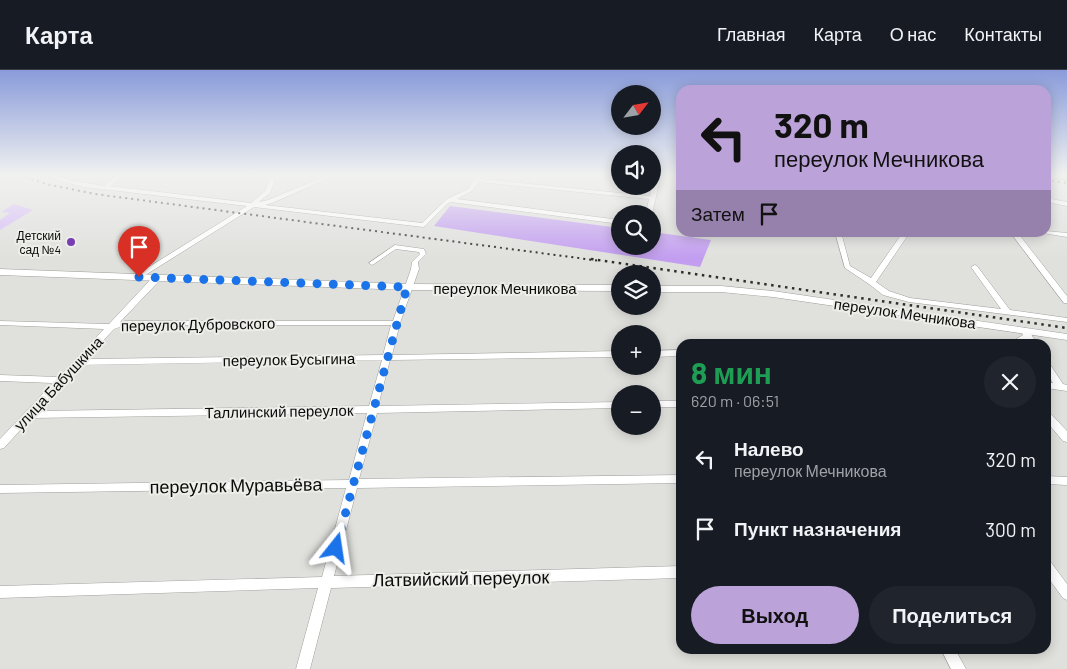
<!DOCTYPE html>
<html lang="ru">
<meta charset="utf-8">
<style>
:root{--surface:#171b24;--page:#20242c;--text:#f1f3f6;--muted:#9ea1a6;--line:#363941;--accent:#bba2d8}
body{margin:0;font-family:Barlow,sans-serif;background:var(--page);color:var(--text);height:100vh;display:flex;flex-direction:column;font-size:19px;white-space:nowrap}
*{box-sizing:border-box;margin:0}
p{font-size:16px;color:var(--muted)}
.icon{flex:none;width:28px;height:28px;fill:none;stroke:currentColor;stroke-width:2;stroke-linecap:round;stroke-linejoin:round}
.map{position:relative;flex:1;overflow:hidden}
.sheet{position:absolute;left:676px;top:269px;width:375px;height:315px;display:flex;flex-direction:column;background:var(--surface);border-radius:15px;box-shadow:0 2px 12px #0003}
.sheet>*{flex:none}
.banner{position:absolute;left:676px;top:15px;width:375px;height:152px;border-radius:15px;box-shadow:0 2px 12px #0003;background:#bba2d8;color:#111;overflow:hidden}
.needle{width:32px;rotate:59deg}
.tools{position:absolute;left:611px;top:15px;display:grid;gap:10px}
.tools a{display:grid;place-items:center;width:50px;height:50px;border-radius:50%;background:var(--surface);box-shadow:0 2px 12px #0003;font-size:25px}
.pin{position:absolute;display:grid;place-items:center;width:42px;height:42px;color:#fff;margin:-51px -21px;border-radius:50% 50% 50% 0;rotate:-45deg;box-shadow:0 0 5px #0007}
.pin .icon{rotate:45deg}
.me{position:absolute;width:55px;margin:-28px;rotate:15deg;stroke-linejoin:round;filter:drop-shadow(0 0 4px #0008)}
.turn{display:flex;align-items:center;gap:18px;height:105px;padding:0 15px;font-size:22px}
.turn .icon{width:65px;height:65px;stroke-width:2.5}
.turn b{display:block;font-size:35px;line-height:42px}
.then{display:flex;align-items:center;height:48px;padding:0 15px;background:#0003;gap:10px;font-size:19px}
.round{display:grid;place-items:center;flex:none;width:52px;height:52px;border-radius:26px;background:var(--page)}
.headline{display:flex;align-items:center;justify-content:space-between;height:85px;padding:0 15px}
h1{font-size:30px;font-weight:700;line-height:38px;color:#1e9e55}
.primary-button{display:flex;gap:10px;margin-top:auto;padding:10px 15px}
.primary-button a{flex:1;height:58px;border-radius:30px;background:var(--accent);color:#111;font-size:20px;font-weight:700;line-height:58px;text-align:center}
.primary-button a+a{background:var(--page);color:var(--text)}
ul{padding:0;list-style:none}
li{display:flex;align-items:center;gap:15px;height:70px;padding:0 15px}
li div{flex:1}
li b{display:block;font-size:19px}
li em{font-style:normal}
header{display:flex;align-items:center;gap:30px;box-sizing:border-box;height:70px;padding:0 25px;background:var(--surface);border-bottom:1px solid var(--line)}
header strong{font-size:24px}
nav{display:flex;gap:28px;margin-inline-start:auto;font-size:18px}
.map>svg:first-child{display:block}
</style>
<header>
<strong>Карта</strong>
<nav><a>Главная</a><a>Карта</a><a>О нас</a><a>Контакты</a></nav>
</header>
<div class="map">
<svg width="1067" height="599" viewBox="0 0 1067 599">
<rect width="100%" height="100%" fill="#e0e1dd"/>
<polygon fill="#d6bafb" points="14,134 33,140 0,160 0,150 10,143 1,142"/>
<polygon fill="#c29df0" points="450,136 620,158 620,176 652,176 653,162 711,170 700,197 434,156"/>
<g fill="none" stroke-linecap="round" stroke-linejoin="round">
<defs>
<g id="street">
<path d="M51,105c8,0 15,4 24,6 9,2 19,3 29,5l14,-11h6l-14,11 141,17 14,-12 4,-10 -3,-6h6l3,6 -5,12 -11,9 9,-2 60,-25h8l-64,28 -7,2 157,18 25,-24 21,-10 10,-14h5l-2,4 169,17 5,-21h6l-9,39h-6l3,-15 -170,-17 -7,9 -15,8 163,21v4l-169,-22 -4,2 -22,22 -2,1 -169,-20 -115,72 -4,-2 1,-2 111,-69 -163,-19 -27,-7z"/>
<polygon points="1046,128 1067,132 1067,136 1046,132"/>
<polygon points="1046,161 1067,163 1067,167 1037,162 1046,162"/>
<polygon points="835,162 841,162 850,196 871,208 903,162 910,162 876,212 889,221 910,228 1001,239 971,197 975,195 977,196 1010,240 1067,248 1067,252 909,232 883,225 869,214 845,198"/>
<polygon points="1010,162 1017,162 1067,226 1067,233 1064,233"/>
<path d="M395,175l29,4 2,5 -8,8 1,7 -19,54 -8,32 228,-4v6l-230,3 -12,46 242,-4v6l-243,5 -18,66 322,-4v8l-324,5 -23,88 347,-10v12l-350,10 -21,81h-14l22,-81 -318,10v-12l322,-9 24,-89 -346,5v-8l349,-5 18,-67 -336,5 -27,30 -4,1v-10l53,-56 -53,-2v-6l59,2 45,-48 -104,-4v-4l109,3 45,-48h3l4,2 -1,2 -40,42 6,-1h267l18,-52 1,-7 8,-8 -1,-2 -23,-3 -22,15 -2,1 -3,-2zM126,255h265l-8,30 -297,4 28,-30zM382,290l-13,46 -332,5 43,-46z"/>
<polygon points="1025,258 1028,259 1037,274 1029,274 1026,270 1019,274 1008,274 1023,265 1021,261"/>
<polygon points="681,280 681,286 652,287 652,281"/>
<polygon points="1046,292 1049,293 1063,314 1067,315 1067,321 1046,318 1046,312 1053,313 1046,302"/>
<rect x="652" y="331" width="29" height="6"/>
<polygon points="1046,341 1049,342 1067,361 1067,372 1063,371 1046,351"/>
<polygon points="1046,406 1067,407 1067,415 1046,414"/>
<polygon points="1046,490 1050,491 1067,514 1067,530 1063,528 1046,505"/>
<polygon points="941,579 955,579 966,599 951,599"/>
</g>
<g id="secondary">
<polygon points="0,199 407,214 620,215 620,221 407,220 0,205"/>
<polygon points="652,216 721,216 773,221 1067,264 1067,270 773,227 721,222 652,222"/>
</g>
</defs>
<use href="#street" stroke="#9e9f9b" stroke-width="1"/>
<use href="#secondary" stroke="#9e9f9b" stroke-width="1"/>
<use href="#street" fill="#fff" fill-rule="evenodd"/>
<use href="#secondary" fill="#fff" fill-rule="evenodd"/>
<g stroke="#2d2d2b" stroke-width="2" stroke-dasharray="2 4" stroke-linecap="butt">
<polyline points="20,105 46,114 95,124 601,191"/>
<polyline points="1046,110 1067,113"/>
</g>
<polyline stroke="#2d2d2b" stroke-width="2.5" stroke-dasharray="2.5 4.5" stroke-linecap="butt" points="591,189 1067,258"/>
</g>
<polygon fill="#a3ab58" points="1056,105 1067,105 1067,111 1056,109"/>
<linearGradient id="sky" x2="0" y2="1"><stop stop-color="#899bda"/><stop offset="0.56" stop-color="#f1f2f0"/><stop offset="1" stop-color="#f1f2f0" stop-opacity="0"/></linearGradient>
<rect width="1067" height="189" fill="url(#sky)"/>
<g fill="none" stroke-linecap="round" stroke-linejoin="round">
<polyline stroke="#1a73e8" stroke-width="9" stroke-dasharray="0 16.2" points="139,207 407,217 336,478"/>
</g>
<circle fill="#7a3eb4" stroke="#edeeea" stroke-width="2" cx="71" cy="172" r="5"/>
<g text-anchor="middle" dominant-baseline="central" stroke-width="4" stroke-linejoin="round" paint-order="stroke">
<g font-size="12" fill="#0b0b0a" stroke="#edeeea" text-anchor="end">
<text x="61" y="165">Детский<tspan x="61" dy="14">сад №4</tspan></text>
</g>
<g font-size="15" fill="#0b0b0a" stroke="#edeeea">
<text x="505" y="218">переулок Мечникова</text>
<text transform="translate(905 243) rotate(8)">переулок Мечникова</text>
<text transform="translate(198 254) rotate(-1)">переулок Дубровского</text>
<text transform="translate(289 289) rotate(-1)">переулок Бусыгина</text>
<text transform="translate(58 313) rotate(-47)">улица Бабушкина</text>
<text transform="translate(279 341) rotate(-1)">Таллинский переулок</text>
</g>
<g font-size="18" fill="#0b0b0a" stroke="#edeeea">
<text transform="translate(236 415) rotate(-1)">переулок Муравьёва</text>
<text transform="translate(461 508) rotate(-1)">Латвийский переулок</text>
</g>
</g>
</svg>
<div class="tools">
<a><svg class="needle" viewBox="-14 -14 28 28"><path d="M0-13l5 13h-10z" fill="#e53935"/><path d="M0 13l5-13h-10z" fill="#9ea1a6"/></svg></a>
<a><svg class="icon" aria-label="sound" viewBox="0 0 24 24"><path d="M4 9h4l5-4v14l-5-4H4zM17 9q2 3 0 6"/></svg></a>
<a><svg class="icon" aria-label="search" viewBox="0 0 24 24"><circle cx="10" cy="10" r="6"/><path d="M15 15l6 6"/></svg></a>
<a><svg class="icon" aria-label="layers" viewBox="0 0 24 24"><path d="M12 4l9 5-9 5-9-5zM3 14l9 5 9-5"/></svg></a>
<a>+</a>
<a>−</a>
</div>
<div class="pin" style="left:139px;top:207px;background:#d93025"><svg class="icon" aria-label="arrive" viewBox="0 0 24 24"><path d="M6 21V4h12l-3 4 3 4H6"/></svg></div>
<svg class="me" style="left:336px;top:478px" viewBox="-20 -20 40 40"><path d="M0-17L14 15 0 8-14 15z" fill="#1a73e8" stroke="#fff" stroke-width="4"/></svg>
<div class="banner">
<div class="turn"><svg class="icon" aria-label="left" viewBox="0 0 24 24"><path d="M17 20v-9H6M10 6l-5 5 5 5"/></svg><div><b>320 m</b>переулок Мечникова</div></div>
<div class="then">Затем<svg class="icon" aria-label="arrive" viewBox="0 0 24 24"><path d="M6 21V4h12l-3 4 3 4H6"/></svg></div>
</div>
<section class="sheet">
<div class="headline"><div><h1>8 мин</h1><p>620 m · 06:51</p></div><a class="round"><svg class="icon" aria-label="close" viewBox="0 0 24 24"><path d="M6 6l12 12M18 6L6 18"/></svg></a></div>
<ul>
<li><svg class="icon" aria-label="left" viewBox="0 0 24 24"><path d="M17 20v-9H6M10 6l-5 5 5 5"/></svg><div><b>Налево</b><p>переулок Мечникова</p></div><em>320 m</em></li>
<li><svg class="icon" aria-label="arrive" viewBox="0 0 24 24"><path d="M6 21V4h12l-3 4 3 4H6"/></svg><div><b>Пункт назначения</b></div><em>300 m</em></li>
</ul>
<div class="primary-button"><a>Выход</a><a>Поделиться</a></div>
</section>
</div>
